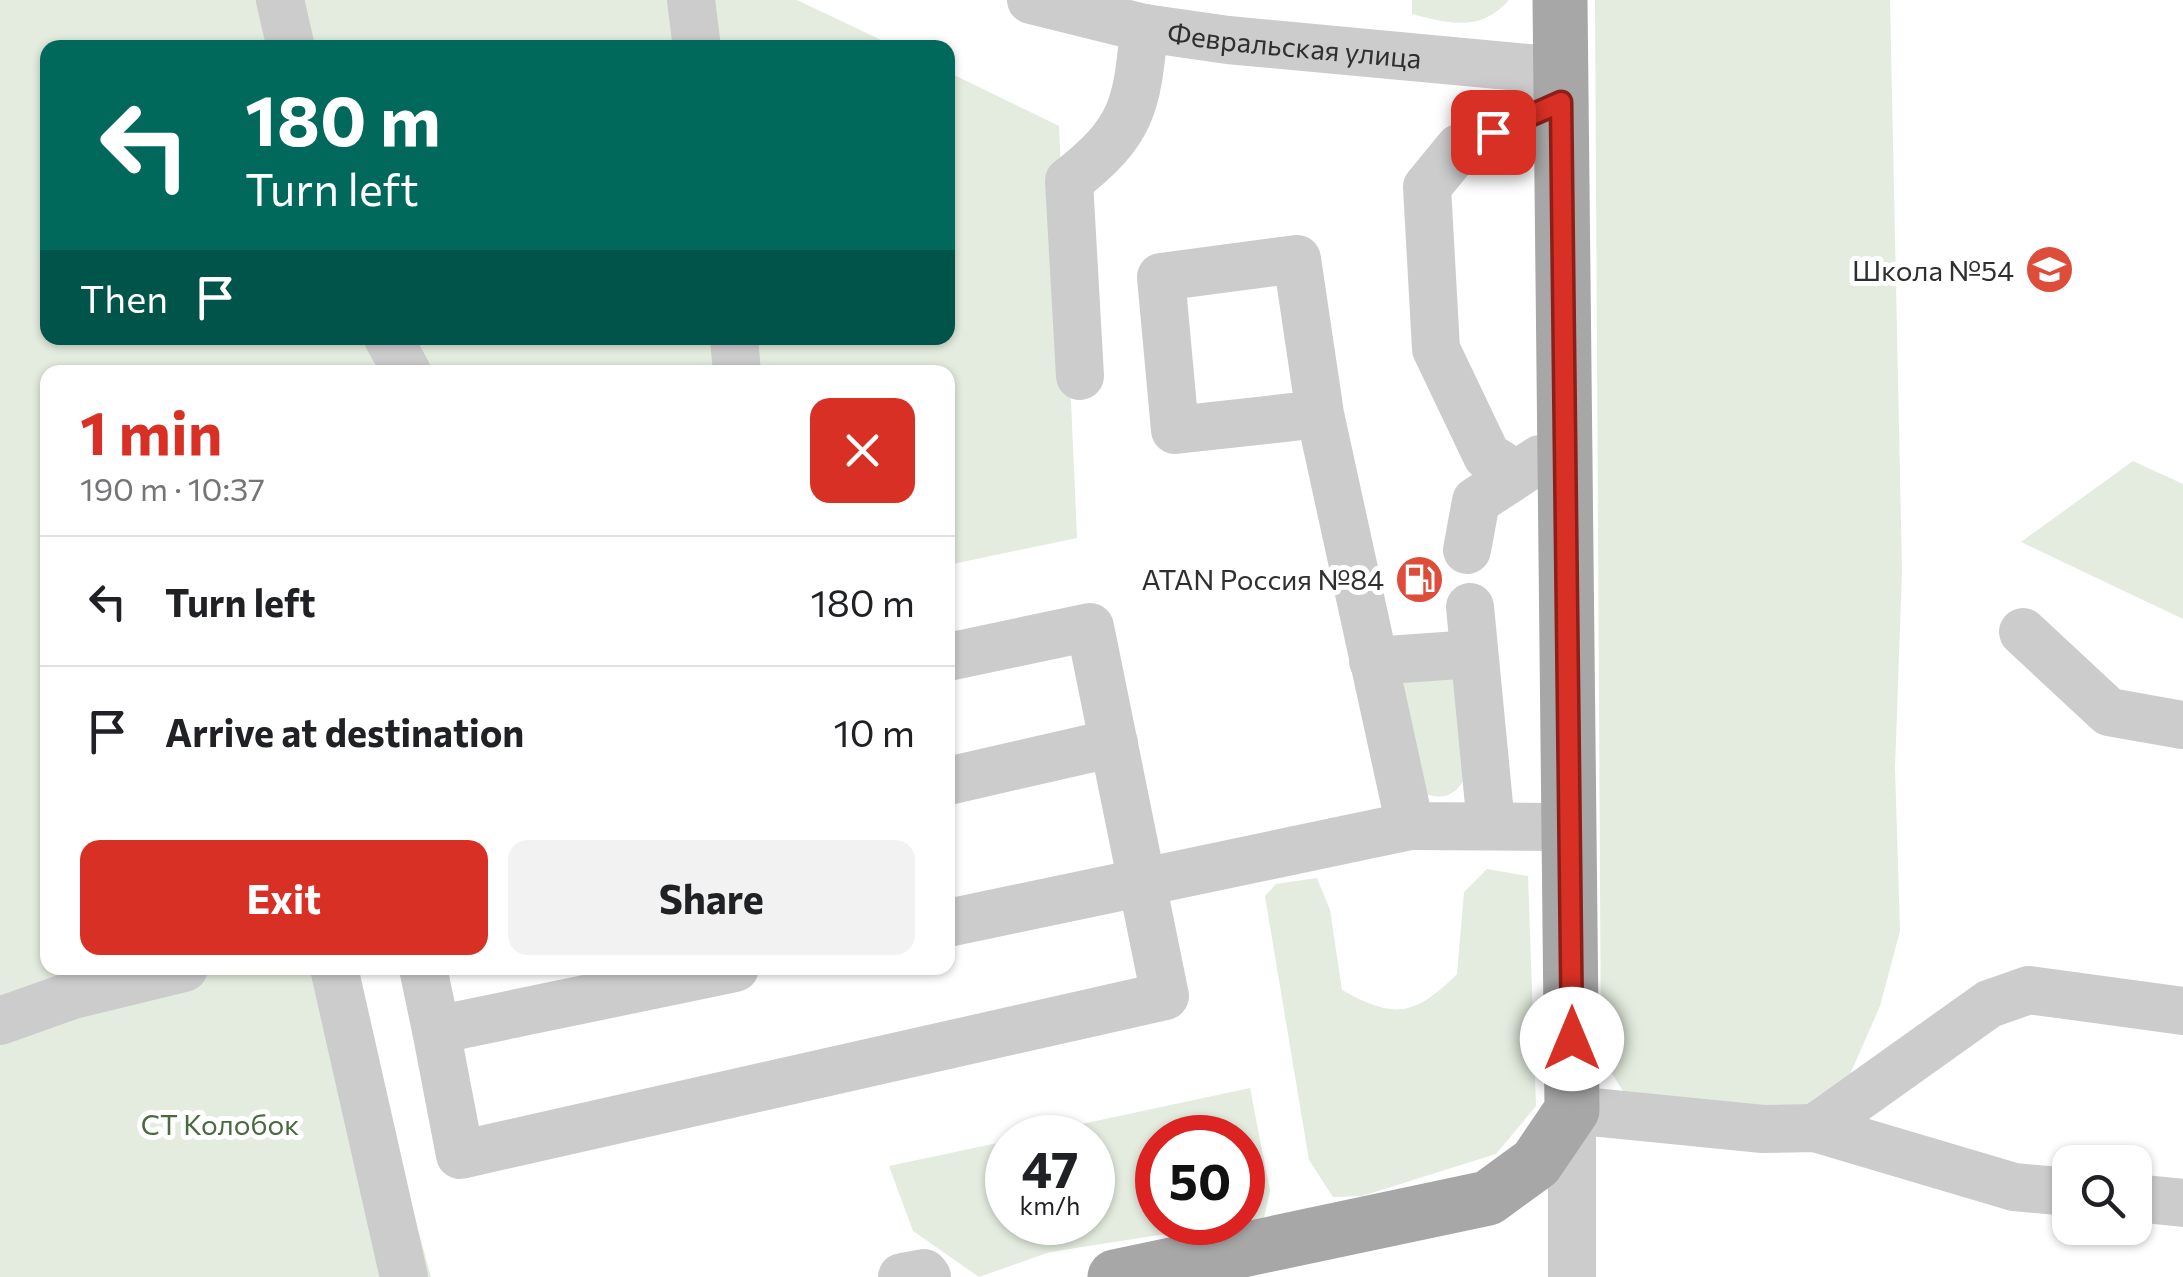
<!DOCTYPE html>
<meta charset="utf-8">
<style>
:root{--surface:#fff;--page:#f2f2f2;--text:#202124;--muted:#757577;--line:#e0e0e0;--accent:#d93025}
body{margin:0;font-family:Commissioner,sans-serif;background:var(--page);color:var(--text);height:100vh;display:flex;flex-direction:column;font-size:38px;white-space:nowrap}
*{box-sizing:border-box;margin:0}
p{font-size:32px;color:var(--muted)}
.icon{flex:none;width:55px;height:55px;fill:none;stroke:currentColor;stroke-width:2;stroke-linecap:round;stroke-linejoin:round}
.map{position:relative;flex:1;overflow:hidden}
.drawer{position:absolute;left:40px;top:365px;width:915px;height:610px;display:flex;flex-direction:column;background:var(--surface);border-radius:20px;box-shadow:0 2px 8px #0004}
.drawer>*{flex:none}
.hud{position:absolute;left:40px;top:40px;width:915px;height:305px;border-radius:20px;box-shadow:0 2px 8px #0004;background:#00695c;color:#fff;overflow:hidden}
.tools{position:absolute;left:2052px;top:1145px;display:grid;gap:20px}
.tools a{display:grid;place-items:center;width:100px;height:100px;border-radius:20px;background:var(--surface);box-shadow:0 2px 8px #0004;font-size:50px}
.speed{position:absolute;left:985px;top:1115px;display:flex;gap:20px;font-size:50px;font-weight:700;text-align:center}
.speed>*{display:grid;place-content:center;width:130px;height:130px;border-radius:50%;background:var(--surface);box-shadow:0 2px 8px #0004;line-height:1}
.speed small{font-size:25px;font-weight:400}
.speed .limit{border:15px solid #d22;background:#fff;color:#111}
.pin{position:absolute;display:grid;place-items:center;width:85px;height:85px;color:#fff;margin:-42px;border-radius:20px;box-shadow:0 5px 15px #0006}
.me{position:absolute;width:110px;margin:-55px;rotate:0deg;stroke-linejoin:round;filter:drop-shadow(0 0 8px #0008)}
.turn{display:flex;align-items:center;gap:35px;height:210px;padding:0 40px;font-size:45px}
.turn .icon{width:130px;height:130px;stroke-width:2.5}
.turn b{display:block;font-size:70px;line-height:85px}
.then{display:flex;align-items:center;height:95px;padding:0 40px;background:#0003;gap:20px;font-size:38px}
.round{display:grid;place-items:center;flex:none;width:105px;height:105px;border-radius:20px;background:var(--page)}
.overview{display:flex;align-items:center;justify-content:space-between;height:170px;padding:0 40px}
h1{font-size:60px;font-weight:700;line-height:75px;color:var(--accent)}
.action{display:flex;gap:20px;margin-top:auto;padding:20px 40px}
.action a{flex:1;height:115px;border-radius:20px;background:var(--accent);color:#fff;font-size:40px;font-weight:700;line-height:115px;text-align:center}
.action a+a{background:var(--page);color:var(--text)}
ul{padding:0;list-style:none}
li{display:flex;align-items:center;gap:30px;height:130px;padding:0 40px;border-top:2px solid var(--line)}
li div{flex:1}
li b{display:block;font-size:38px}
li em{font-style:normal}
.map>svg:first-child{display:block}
</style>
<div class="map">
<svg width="2183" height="1277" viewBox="0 0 2183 1277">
<rect width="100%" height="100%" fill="#fff"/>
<g fill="#e3ecde">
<polygon points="0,0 688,0 692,47 48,48 48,338 718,338 721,372 48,372 48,968 347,968 431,1277 0,1277"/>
<polygon points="710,0 797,0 896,47 715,47"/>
<path d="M1412,0h97c-28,32 -59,24 -97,14z"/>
<polygon points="1595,0 1890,0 1902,571 1895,768 1900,931 1880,1006 1848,1079 1791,1127 1626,1096 1601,1056"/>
<polygon points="948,72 1059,126 1077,538 948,565 948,372 748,372 744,338 948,338"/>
<polygon points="2133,461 2183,484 2183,619 2021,542"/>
<path d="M1402,674l53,1 11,100c-9,22 -25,26 -46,17z"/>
<path d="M1487,869l41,7 8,230 -40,48 -134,42 -29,1 -24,-37 -44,-264 11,-12 41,-6 13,32 12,80c52,29 72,27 115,-16l7,-82z"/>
<polygon points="1250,1088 1270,1191 1264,1218 1243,1221 1242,1138 1158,1138 1158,1222 1236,1223 1050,1252 979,1277 913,1231 889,1166 1007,1141 1008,1222 1092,1222 1092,1138 1021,1137"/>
</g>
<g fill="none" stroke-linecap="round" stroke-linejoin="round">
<g stroke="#ccc" stroke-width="48">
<polyline points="280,0 291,48"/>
<polyline points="691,0 697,48"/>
<path id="s1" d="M1031,0l113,28 84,12 333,31"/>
<polyline points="388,338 407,372"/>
<polyline points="734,338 737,372"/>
<path d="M1080,376l-11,-195c64,-50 68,-75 75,-153"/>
<polyline points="1320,414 1297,259 1161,277 1175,430 1320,414 1410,826 1570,827"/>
<polyline points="1516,474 1487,456 1436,349 1427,187 1459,148 1561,102"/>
<polyline points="1467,550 1476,501 1540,459"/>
<polyline points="1470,607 1491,825"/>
<polyline points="2023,632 2109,712 2183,725"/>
<polyline points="1373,661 1473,654"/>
<polyline points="948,781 1114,743"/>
<polyline points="948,923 1410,826"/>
<polyline points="334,968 404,1277"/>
<polyline points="423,968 436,1030"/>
<polyline points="735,968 436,1030 460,1155 1165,996 1090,627 948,657"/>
<polyline points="0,1021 73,995 184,968"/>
<polyline points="1815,1128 1989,1004 2029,990 2183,1011"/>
<polyline points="2135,1198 2183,1203"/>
<polyline points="902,1277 924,1273 927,1277"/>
<polyline points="1572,1277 1572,1110 1763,1129 1815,1128 2014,1187 2070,1192"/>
</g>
<polyline stroke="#a7a7a7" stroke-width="55" points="1115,1277 1488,1198 1536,1163 1572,1110 1560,0"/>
</g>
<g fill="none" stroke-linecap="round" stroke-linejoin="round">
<defs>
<polyline id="route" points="1493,132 1561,102 1572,1039"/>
</defs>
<use href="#route" stroke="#8d1f18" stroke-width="25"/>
<use href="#route" stroke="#d93025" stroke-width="18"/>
</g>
<defs>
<symbol id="school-disc" viewBox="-11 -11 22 22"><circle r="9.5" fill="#de4c3a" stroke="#fff"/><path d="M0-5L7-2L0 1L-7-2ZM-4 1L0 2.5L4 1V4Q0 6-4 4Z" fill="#fff"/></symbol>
<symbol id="fuel-disc" viewBox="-11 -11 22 22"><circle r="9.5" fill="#de4c3a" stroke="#fff"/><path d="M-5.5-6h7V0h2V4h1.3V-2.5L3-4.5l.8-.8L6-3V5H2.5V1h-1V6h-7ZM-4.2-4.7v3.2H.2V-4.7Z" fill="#fff"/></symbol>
</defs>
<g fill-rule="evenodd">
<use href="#school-disc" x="2022" y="242" width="55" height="55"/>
<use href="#fuel-disc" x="1392" y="552" width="55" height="55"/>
</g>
<g text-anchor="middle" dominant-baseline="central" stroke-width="10" stroke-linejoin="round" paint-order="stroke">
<g font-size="28" fill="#2f2f2f" stroke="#fff">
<text stroke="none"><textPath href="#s1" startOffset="268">Февральская улица</textPath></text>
</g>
<g font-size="28" fill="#2f2f2f" stroke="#fff" text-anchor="end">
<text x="2014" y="270">Школа №54</text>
<text x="1384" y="579">ATAN Россия №84</text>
</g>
<g font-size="28" fill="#4a693e" stroke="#fff">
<text x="220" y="1124">СТ Колобок</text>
</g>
</g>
</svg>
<div class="tools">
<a><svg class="icon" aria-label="search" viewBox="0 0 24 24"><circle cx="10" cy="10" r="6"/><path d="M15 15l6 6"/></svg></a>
</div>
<div class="speed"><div>47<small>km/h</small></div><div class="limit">50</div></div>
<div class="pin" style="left:1493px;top:132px;background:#d93025"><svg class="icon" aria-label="arrive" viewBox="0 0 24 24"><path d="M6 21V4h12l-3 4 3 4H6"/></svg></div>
<svg class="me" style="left:1572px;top:1039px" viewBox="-20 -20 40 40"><circle r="19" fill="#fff"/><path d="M0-13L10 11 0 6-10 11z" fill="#d93025"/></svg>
<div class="hud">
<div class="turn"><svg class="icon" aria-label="left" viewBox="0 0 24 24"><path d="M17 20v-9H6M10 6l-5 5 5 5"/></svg><div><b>180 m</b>Turn left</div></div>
<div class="then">Then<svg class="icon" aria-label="arrive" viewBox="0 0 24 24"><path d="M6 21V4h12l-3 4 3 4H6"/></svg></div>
</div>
<section class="drawer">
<div class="overview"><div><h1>1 min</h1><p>190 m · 10:37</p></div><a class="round" style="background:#d93025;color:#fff"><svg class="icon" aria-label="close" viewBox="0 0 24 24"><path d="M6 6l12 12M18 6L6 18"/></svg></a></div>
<ul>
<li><svg class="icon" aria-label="left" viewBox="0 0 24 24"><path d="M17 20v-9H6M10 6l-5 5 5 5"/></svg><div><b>Turn left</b></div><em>180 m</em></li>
<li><svg class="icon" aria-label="arrive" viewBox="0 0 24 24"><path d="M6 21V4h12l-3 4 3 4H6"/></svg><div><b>Arrive at destination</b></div><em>10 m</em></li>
</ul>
<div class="action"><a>Exit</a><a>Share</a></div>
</section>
</div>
